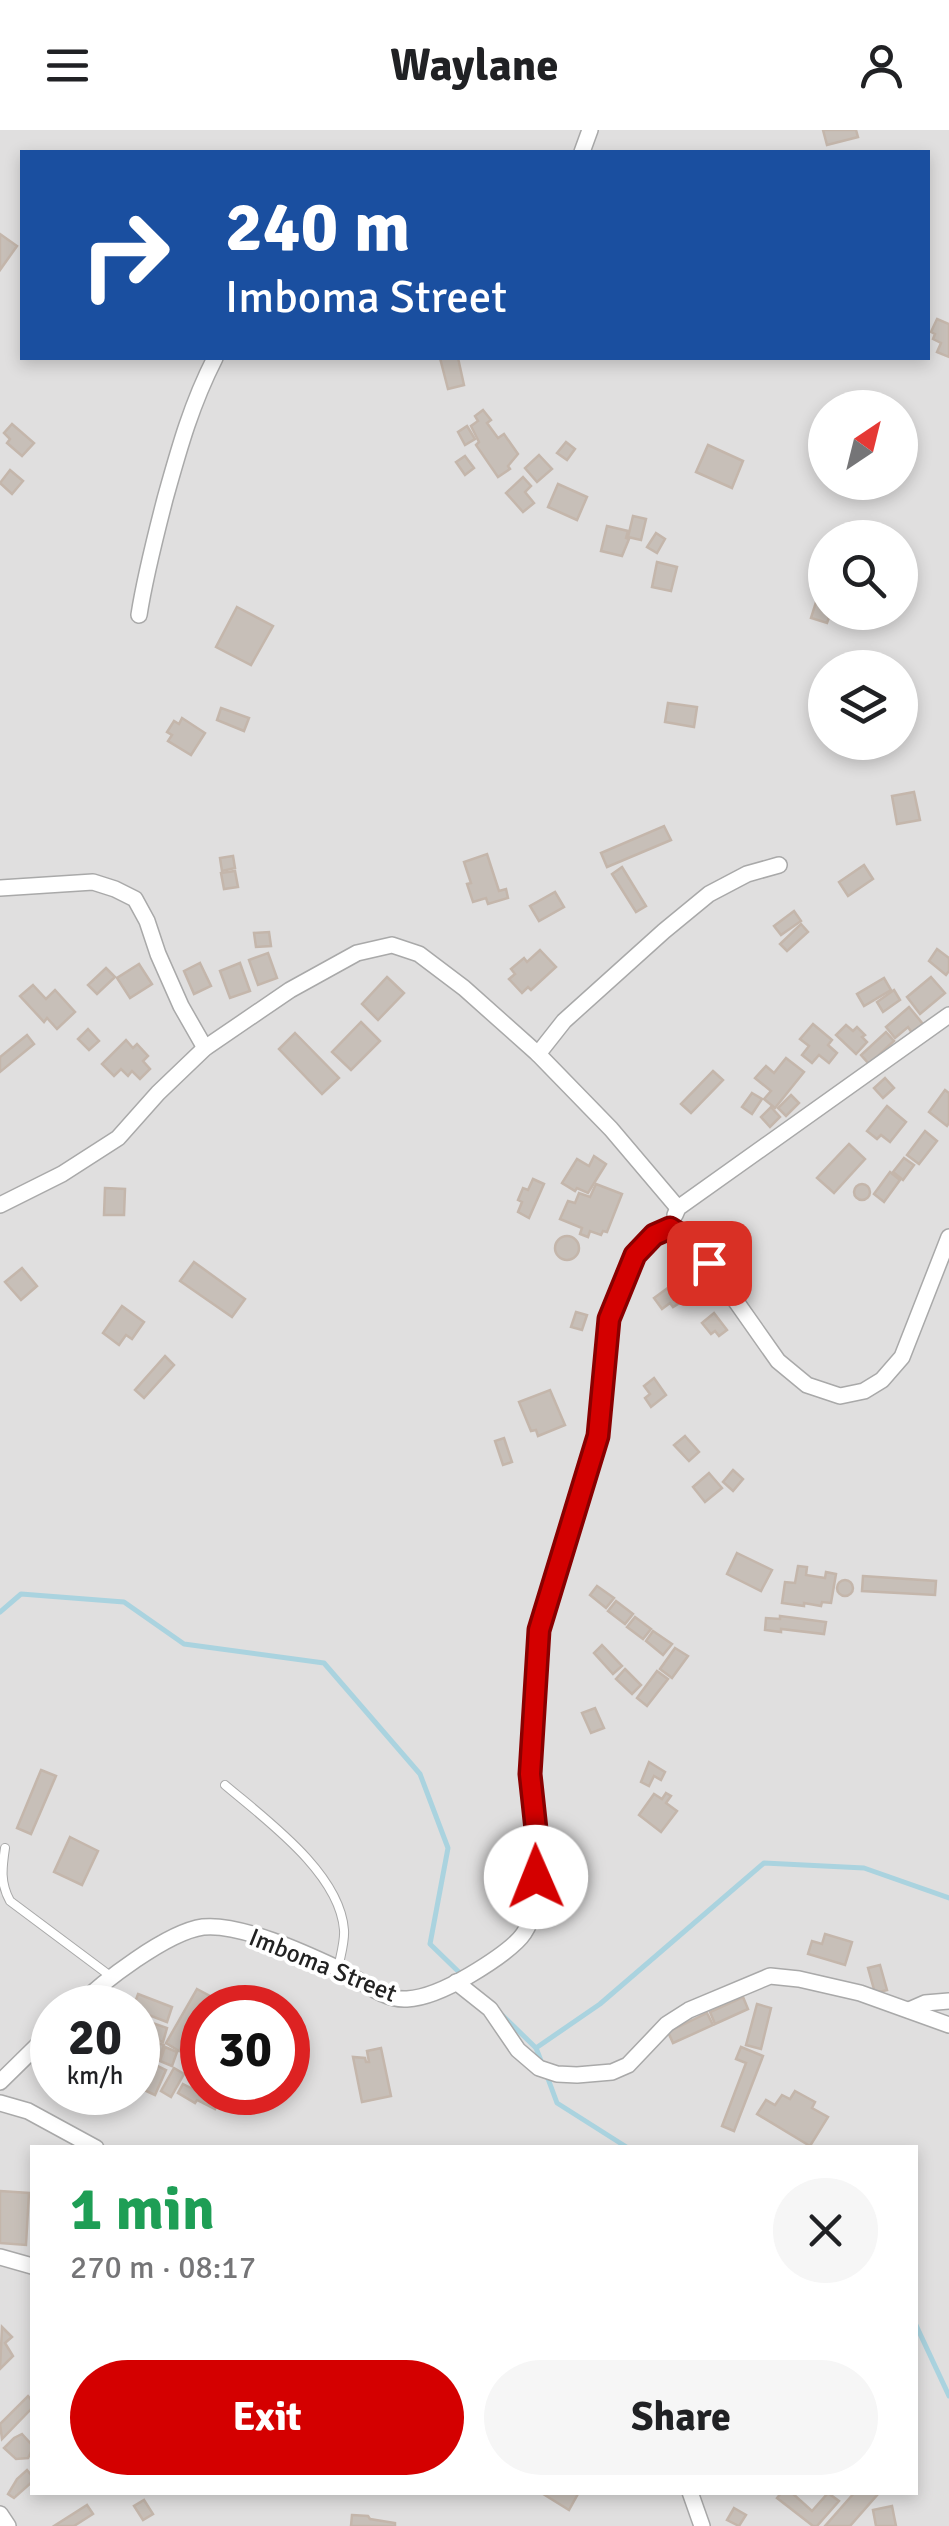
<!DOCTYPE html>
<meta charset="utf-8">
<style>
:root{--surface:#fff;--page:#f6f6f6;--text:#202124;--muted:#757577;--accent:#d40000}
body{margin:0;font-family:Signika,sans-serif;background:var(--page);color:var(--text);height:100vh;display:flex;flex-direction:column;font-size:38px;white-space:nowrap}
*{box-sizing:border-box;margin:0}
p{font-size:32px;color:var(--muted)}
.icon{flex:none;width:55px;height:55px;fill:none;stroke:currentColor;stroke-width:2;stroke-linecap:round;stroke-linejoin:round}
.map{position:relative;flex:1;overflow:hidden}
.side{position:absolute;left:30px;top:2015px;width:888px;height:350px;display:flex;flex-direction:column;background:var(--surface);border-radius:0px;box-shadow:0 5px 15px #0003}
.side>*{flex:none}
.banner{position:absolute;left:20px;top:20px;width:910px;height:210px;border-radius:0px;box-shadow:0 5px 15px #0003;background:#1a4fa0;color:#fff;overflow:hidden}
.needle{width:65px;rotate:35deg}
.tools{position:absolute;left:808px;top:260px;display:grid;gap:20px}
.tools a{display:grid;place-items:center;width:110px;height:110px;border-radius:50%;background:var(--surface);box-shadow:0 5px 15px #0003;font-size:50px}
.speed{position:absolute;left:30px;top:1855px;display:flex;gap:20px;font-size:50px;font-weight:700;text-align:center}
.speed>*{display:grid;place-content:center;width:130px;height:130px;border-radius:50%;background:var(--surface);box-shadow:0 5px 15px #0003;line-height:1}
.speed small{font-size:25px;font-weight:400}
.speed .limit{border:15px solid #d22;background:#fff;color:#111}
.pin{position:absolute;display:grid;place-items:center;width:85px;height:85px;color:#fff;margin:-42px;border-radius:20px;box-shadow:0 5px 15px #0006}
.me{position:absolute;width:110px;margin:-55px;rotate:359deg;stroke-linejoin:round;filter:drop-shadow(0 0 8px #0008)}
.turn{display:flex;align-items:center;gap:35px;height:210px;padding:0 40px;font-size:45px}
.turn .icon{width:130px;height:130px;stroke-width:2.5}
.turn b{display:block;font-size:70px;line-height:85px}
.round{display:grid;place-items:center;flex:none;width:105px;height:105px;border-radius:52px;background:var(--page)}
.headline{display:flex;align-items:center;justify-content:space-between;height:170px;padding:0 40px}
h1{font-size:60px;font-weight:700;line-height:75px;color:#1e9e55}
.action{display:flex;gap:20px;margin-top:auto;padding:20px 40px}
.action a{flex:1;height:115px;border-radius:60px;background:var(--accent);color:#fff;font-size:40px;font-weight:700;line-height:115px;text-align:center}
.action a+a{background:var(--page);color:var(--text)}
header{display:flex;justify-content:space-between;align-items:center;height:130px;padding:0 40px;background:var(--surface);font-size:45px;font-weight:700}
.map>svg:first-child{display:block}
</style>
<header><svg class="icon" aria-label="menu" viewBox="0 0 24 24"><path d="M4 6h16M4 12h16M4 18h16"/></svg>Waylane<svg class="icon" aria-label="person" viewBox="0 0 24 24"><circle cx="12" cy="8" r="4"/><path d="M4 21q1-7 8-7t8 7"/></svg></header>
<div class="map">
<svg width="949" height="2396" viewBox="0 0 949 2396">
<rect width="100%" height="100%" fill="#f2efe9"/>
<path fill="#e0dfdf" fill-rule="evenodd" d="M0,0h949v2396h-949zM22,22h906v206h-906zM825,278h75v74h-75zM825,408h75v74h-75zM825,538h75v74h-75zM52,1878h86v84h-86zM202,1878h86v84h-86zM32,2018h883v344h-883z"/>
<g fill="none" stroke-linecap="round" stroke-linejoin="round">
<g stroke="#aad3df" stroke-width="5">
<polyline points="0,1482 21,1464 124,1472 184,1514 324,1533 420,1644 448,1718 430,1814 464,1847"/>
<polyline points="500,1883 536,1918 543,1936"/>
<polyline points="536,1918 600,1874 764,1733 864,1738 949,1768"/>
<polyline points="547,1946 557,1973 628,2018"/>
<polyline points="915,2193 949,2266"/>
</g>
</g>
<g fill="#c7bfb8" stroke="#c4b6ab" stroke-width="2.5">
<polygon points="823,0 856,0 858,7 827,15"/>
<polygon points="0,104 17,116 0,140"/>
<polygon points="937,189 949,194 949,227 937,222 941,213 933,209 935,204 931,202"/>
<polygon points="440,228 458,228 464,255 448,259"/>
<polygon points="483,280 491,290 487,293 498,308 504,304 518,324 508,336 510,339 498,347 476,315 479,312 471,296 478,291 475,286"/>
<polygon points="12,294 34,313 22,326 7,313 10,309 4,303"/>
<polygon points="467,296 475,309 465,315 458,302"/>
<polygon points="566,312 575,319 567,330 557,323"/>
<polygon points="708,315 743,331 732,358 696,342"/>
<polygon points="539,325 552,339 537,352 525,338"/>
<polygon points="465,326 474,338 465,345 456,332"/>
<polygon points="10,340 23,351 12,364 0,353"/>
<polygon points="523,347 531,356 525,362 534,373 523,382 506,363"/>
<polygon points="558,354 587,367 577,390 548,377"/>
<polygon points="633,386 646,389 641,410 628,407"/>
<polygon points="850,393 865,395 863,408 854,408 855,405 849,404"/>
<polygon points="607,396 628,401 626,408 629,409 622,426 601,421"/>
<polygon points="656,403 665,409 657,423 647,417"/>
<polygon points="657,432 677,437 671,461 652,457"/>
<polygon points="816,472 825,475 825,482 831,482 827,493 811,488"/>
<polygon points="237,477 273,496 251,535 216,517"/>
<polygon points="668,573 697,577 694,597 665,592"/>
<polygon points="221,578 249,588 244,601 217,590"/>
<polygon points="182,588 205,603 191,625 168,611 172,605 167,602 174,591 179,594"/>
<polygon points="914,662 920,690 897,694 892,666"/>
<polygon points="664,696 671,710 607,737 601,723"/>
<polygon points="487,724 499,761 506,759 508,768 488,774 486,768 473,772 467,754 471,753 464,732"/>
<polygon points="233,726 235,738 222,741 220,728"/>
<polygon points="864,735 873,749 848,766 839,752"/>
<polygon points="622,737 646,776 636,782 612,744"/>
<polygon points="235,741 238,757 224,759 221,743"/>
<polygon points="555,762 564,777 539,791 530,776"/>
<polygon points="794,781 801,791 781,805 774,796"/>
<polygon points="801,794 808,802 787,821 780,814"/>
<polygon points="269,802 271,816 256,817 254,803"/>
<polygon points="937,819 949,828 949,841 946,845 929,831"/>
<polygon points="540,820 556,837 531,860 528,857 522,863 509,849 515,844 511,839 524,828 527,832"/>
<polygon points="268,823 277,848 258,855 249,830"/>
<polygon points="200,833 211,856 194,864 184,841"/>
<polygon points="240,833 250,861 230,868 220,841"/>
<polygon points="139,834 152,854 130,868 117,848"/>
<polygon points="106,838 115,847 97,864 88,855"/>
<polygon points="387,847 404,863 378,890 362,874"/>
<polygon points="931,847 945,863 920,884 907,867"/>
<polygon points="884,848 891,860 864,876 857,864"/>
<polygon points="33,855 46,869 55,860 75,882 57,899 47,888 44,892 20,866"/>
<polygon points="894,860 900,870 883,882 877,872"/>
<polygon points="909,877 923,894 912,903 908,897 895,908 886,897"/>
<polygon points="361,892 380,911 351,940 332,922"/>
<polygon points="813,894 832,910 828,915 837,923 829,933 819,925 812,933 802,925 809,916 800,909"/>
<polygon points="846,895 853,901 857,897 865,905 862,907 867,912 856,924 836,905"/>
<polygon points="88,899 99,911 89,920 78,909"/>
<polygon points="886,902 894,911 869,934 861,925"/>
<polygon points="295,903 339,948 322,964 279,919"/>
<polygon points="27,905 34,914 0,942 0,927"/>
<polygon points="126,910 133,918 137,914 148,926 143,931 150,939 140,949 132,941 128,946 121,939 114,946 102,934"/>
<polygon points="786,928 804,942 775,978 764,969 771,961 755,948 766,936 774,943"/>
<polygon points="713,941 723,950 691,983 681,974"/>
<polygon points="885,948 894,958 883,968 874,958"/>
<polygon points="945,960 949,963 949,993 947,996 929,982"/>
<polygon points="752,963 762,969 752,984 742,977"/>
<polygon points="791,965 799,973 786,986 778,978"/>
<polygon points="887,976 906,992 890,1012 881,1005 877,1009 867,1001"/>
<polygon points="771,977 780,987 770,997 761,987"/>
<polygon points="925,1001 937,1011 919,1034 907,1025"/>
<polygon points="849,1014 865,1029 834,1063 817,1048"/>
<polygon points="594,1026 606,1034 588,1063 577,1058 575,1061 562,1053 577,1029 589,1036"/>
<polygon points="904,1028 914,1035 903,1050 893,1042"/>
<polygon points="890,1042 900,1050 884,1072 874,1064"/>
<polygon points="533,1049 544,1054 529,1088 518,1082 522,1072 518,1070 523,1058 528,1060"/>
<polygon points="596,1054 622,1064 607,1102 603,1101 601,1105 590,1101 588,1107 580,1104 582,1098 560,1089 568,1071 575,1073 579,1063 590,1067"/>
<circle cx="862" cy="1062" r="8"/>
<polygon points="105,1058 125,1059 124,1085 104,1085"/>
<circle cx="567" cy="1118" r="12"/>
<polygon points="194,1132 245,1169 232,1187 180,1151"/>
<polygon points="22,1138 37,1156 21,1170 5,1152"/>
<polygon points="669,1157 672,1162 679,1158 686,1169 673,1177 670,1173 662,1179 654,1168"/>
<polygon points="122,1176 144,1192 132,1209 126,1205 119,1215 103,1203"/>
<polygon points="576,1182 587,1185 582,1200 571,1197"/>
<polygon points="714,1183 727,1200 719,1206 715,1201 711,1204 702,1193"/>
<polygon points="165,1226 174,1235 144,1268 135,1260"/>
<polygon points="654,1248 666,1265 651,1277 645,1268 650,1264 644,1256"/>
<polygon points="550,1260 565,1295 538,1306 536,1300 531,1301 519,1272"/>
<polygon points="685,1306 699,1322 689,1331 674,1315"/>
<polygon points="504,1308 512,1332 503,1335 495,1311"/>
<polygon points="733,1340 743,1349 733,1361 723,1352"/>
<polygon points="709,1343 722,1358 705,1372 693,1357"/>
<polygon points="737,1423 772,1440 761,1461 727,1444"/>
<polygon points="798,1436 807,1437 806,1445 825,1448 826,1442 836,1444 831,1473 822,1472 821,1476 804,1473 804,1476 782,1473 785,1452 795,1453"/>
<polygon points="863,1446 936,1451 935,1465 862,1461"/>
<circle cx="845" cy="1458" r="8"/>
<polygon points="597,1456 614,1468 606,1478 590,1465"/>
<polygon points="616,1471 633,1484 625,1494 608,1481"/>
<polygon points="780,1486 826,1492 824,1504 781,1499 781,1502 765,1500 766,1488 780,1489"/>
<polygon points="635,1487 651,1499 643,1509 627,1497"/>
<polygon points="653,1501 672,1514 663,1525 646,1511"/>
<polygon points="602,1515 622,1536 613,1544 594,1523"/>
<polygon points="675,1518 688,1526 672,1548 660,1539"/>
<polygon points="625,1539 641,1555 632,1564 616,1549"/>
<polygon points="657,1541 668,1549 647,1576 637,1568"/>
<polygon points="595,1578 604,1598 591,1603 582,1583"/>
<polygon points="649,1632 665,1642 661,1650 654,1646 649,1656 641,1652"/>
<polygon points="41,1640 56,1646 31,1704 17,1698"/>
<polygon points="666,1663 671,1666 666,1673 677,1681 661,1702 639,1685 654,1664 662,1669"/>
<polygon points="70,1707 98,1721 82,1755 54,1742"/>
<polygon points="825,1804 852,1812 845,1835 808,1824 812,1811 822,1814"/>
<polygon points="880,1835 887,1860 875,1863 868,1838"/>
<polygon points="197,1859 210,1866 179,1921 166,1913"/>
<polygon points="138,1864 172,1877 167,1892 138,1881 138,1878 133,1878"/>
<polygon points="743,1867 748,1879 715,1894 710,1882"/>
<polygon points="757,1874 771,1878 761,1919 746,1915"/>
<polygon points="707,1883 713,1895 673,1913 668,1902"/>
<polygon points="138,1888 167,1898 163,1912 138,1903"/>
<polygon points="202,1889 202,1920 189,1912"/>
<polygon points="138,1906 164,1915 159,1929 138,1921"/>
<polygon points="165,1917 177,1922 172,1936 160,1931"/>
<polygon points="741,1917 763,1926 734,2001 722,1996 746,1933 736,1929"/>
<polygon points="381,1918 391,1966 362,1972 353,1927 365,1928 366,1932 369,1932 367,1921"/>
<polygon points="143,1929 166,1940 155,1965 142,1959 141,1962 138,1961 138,1942"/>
<polygon points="174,1938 184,1944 171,1967 161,1961"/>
<polygon points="183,1954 199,1962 201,1957 202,1962 214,1964 211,1969 218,1973 215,1979 197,1970 195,1973 178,1963"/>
<polygon points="795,1961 815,1972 812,1978 828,1987 810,2016 757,1984 766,1970 775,1975 782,1965 790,1969"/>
<polygon points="0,2061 29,2063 26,2115 0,2113"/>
<polygon points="2,2197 12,2207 5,2213 13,2226 0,2239"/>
<polygon points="28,2266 32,2271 32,2278 2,2309 0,2294"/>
<polygon points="22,2304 32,2315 32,2320 28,2328 16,2329 4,2318 14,2308"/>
<polygon points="27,2340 32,2346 32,2352 14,2368 8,2364 17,2349"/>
<polygon points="540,2362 579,2362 569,2380"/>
<polygon points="782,2362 791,2362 812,2381 828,2363 839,2371 817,2396 813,2396 777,2368"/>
<polygon points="855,2362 878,2364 850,2396 825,2396"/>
<polygon points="144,2370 153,2384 143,2390 134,2376"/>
<polygon points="87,2375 93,2384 74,2396 54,2396"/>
<polygon points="892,2376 896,2396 876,2396 873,2380"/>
<polygon points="734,2378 746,2385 739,2396 727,2390"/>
<polygon points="352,2385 368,2386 370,2389 395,2393 395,2396 351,2396"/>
</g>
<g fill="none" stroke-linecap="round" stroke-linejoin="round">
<defs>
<g id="lane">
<path d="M225,1655c40,34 115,88 119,145 1,12 -4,27 -6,39"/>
<path d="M5,1718c-3,20 -5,35 5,53l103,77"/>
</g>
<g id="street">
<polyline points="582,22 590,0"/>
<path d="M139,485c6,-39 16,-77 26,-116 14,-50 26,-94 50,-141"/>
<polyline points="0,758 93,752 115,759 135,769 147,791 158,824 181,876 205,918"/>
<polyline points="538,924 564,891 664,801 709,764 747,744 779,735"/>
<polyline points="0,1075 62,1044 118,1008 158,963 205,918 290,860 357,823 392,815 419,824 464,858 538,924 611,999 678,1078"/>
<polyline points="675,1085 678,1078 949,885"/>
<polyline points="671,1098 686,1108 709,1133 778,1231 807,1255 840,1266 864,1261 882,1250 902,1227 949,1107"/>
<polyline points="456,1852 490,1879 518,1920 539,1938 557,1944 577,1945 612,1942 628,1935 667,1894 689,1880 770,1846 799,1849 860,1863 949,1895"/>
<path d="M76,1878c26,-26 91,-76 127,-81 37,-4 102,26 136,42 20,10 45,32 68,30 20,-1 46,-14 63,-24 15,-9 45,-28 54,-42 29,-46 5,-113 6,-163 1,-45 4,-92 9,-136 2,-15 7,-30 11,-44 14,-51 35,-101 47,-152 11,-49 4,-101 23,-149 10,-27 23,-49 51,-61"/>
<polyline points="909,1880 925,1873 949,1871"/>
<polyline points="0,1952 52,1901"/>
<polyline points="0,1973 28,1981 96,2018"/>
<polyline points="0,2127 32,2136"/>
<polyline points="690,2362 702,2396"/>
<polyline points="0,2384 8,2396"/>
</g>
</defs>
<use href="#lane" stroke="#a9a9a9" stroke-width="10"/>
<use href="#street" stroke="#a9a9a9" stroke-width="18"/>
<use href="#lane" stroke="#fff" stroke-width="8"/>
<use href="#street" stroke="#fff" stroke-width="15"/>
</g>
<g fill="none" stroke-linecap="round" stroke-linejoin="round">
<defs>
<polyline id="route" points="536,1747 538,1718 530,1644 539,1500 598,1306 609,1189 635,1125 654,1105 670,1098 686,1108 709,1133"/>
</defs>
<use href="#route" stroke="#8a0000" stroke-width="25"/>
<use href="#route" stroke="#d40000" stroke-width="18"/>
</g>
<g text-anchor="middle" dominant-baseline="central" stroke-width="8" stroke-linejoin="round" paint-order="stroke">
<g font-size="25" fill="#222" stroke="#fff">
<text transform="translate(323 1835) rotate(22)">Imboma Street</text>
</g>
</g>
</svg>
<div class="tools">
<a><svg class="needle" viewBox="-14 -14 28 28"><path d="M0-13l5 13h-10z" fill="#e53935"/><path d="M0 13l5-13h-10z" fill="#757577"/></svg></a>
<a><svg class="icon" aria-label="search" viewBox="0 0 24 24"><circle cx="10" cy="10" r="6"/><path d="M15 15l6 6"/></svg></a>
<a><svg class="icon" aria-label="layers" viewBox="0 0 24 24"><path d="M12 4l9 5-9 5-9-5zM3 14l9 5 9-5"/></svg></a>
</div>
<div class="speed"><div>20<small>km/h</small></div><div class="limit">30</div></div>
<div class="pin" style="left:709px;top:1133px;background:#d93025"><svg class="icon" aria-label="arrive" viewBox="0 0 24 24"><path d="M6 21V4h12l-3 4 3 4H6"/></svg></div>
<svg class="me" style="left:536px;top:1747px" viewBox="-20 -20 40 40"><circle r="19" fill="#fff"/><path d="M0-13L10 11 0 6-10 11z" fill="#d40000"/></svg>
<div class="banner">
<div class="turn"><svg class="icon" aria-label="right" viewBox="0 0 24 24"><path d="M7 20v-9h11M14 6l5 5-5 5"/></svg><div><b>240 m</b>Imboma Street</div></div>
</div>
<section class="side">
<div class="headline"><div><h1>1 min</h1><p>270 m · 08:17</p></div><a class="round"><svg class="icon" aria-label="close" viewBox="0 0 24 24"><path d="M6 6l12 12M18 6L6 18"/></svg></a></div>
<div class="action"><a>Exit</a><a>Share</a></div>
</section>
</div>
